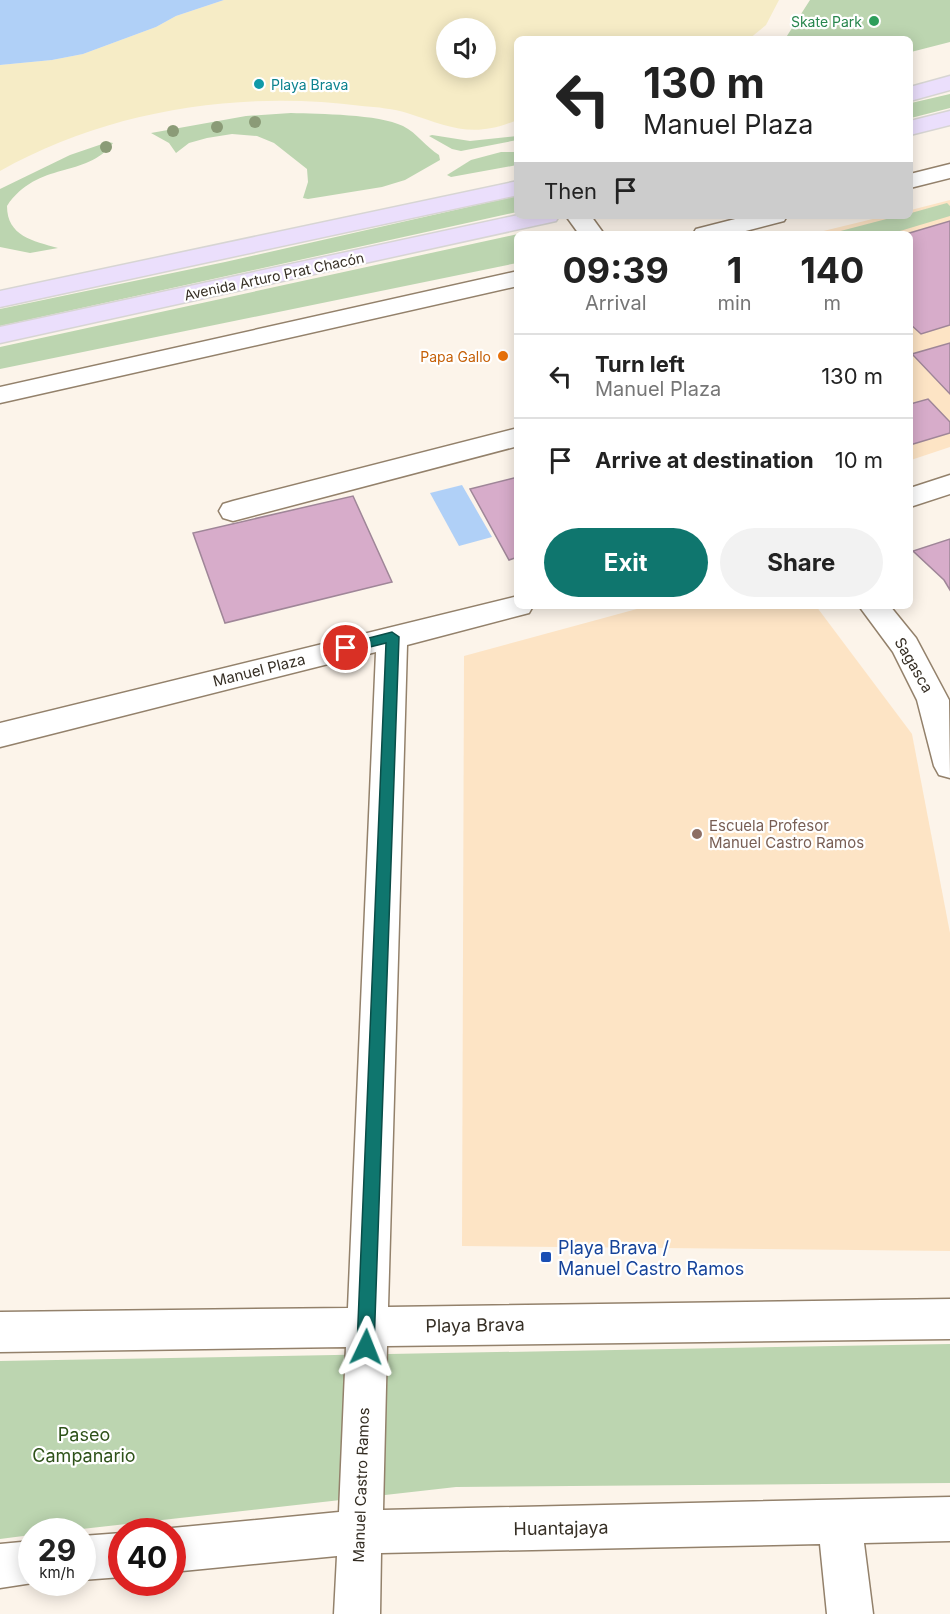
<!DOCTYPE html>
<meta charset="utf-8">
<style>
:root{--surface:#fff;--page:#f2f2f2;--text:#222;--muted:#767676;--line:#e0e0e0;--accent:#0f766e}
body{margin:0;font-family:Inter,sans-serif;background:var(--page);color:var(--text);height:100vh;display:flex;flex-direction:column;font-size:22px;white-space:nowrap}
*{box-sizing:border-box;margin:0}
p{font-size:20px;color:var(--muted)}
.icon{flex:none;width:33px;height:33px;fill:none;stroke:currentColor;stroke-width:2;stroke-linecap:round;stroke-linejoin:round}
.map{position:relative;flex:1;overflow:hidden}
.sheet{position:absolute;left:514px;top:231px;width:399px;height:378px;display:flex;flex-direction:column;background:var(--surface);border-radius:9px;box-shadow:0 3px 15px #0003}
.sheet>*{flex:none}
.guide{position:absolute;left:514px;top:36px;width:399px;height:183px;border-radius:9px;box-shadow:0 3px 15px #0003;background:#fff;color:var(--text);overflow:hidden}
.fabs{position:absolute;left:436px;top:18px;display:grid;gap:12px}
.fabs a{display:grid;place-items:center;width:60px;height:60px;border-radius:50%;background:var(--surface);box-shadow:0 3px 15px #0003;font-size:30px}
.speed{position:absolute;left:18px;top:1518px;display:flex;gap:12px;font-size:30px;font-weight:700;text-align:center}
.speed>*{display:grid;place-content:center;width:78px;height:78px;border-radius:50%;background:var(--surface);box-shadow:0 3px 15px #0003;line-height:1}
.speed small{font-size:15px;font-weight:400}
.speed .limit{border:9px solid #d22;background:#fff;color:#111}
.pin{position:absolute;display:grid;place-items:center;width:51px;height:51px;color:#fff;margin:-26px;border:3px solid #fff;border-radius:50%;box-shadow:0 2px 6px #0007}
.me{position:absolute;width:66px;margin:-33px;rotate:2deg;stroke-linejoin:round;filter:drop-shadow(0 0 4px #0008)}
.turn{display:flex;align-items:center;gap:21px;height:126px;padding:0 30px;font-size:27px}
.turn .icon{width:78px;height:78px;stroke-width:2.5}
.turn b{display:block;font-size:42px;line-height:51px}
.then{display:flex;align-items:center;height:57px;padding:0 30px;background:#0003;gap:12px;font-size:22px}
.eta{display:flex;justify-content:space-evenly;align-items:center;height:102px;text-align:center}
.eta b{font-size:36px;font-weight:700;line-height:42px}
.cta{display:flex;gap:12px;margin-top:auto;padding:12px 30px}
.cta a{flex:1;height:69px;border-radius:36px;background:var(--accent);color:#fff;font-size:24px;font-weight:700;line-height:69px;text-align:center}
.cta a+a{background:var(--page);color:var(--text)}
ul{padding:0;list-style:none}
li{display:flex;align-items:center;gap:18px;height:84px;padding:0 30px;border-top:2px solid var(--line)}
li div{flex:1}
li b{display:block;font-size:22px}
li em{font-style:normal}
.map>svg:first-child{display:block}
</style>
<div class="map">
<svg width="950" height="1614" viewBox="0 0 950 1614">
<rect width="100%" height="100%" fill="#fcf4ea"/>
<g fill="#fde4c5">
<polygon points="950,200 950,447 911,460 910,234 811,234 885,216 910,216 911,210"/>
<polygon points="648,606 816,606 912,734 950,933 950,1251 462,1246 464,656"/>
</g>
<g fill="#bcd5b0">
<polygon points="810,0 950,0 950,42 911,52 910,39 785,39"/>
<polygon points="950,94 950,108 911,118 911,103"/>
<path d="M291,113c29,1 87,1 112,13 14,7 23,21 36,29l1,5 -35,20 -23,7 -74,12 -5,-1 5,-16 -1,-13 -33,-26 -17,-7 -25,-2 -25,4 -18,5 -13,10 -7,-10 -18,-10 95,-17z"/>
<polygon points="432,135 470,141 517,136 517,140 461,151 452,149 429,136"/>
<path d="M108,142l5,1c-27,36 -75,17 -106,63 0,30 26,35 51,42l-28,5 -30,-6v-58l70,-34z"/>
<polygon points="501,152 517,152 517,165 451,177 447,175 471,160"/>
<polygon points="517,196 517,212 0,326 0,309 225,262"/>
<polygon points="947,203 950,206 950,216 890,234 829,234 898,216 910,216 911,213"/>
<polygon points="518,234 517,263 0,369 0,347"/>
<polygon points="950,1344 950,1483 456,1487 64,1531 32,1532 31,1535 0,1539 0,1361"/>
</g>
<path fill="#f6ecc6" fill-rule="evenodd" d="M224,0h555l-13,25 -17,14h-231l-1,81c-44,19 -67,7 -110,-7 -13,-4 -30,-6 -45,-7 -122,-16 -254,4 -362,65v-106l52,-5 31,-6 73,-27 20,-11zM447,28h39v40h-39z"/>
<g fill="#b0d0f7">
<polygon points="0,0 224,0 176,16 156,27 83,54 52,60 0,65"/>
<polygon points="462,485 492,537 459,546 430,493"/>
</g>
<g fill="#d7acca" stroke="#9f8698" stroke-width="1.5">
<polygon points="950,221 950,325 921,334 910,324 910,234 906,234"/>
<polygon points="950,343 950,394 912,354"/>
<polygon points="928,399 950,422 950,433 910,445 910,404"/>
<polygon points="518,477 518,557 509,560 470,489"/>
<polygon points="353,496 392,582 225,623 193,533"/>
<polygon points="950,539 950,590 944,580 913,551"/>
</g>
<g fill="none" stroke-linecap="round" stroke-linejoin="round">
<defs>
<g id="minor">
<polygon points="950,164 950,178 910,188 910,174"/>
<polygon points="566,216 591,216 604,234 579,234"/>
<polygon points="747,216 787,216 784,221 734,234 693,234 696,229"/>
<polygon points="518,271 518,286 0,403 0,387"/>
<polygon points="518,428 518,446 233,521 223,518 219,511 223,504 233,501"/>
<polygon points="950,475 950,494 910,507 910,488"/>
<polygon points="518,596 518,606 533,606 529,613 407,645 388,1307 950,1299 950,1339 387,1346 383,1510 950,1497 950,1541 864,1543 873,1614 827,1614 820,1544 381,1553 380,1614 334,1614 337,1556 172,1572 172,1532 163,1532 172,1528 339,1512 346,1347 0,1352 0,1312 348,1308 376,652 0,747 0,723"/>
<polygon points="859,606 890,606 916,638 949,700 950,778 939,775 934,766 917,700 893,652"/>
<polygon points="122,1533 122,1577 82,1580 82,1536"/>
<polygon points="32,1541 32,1582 39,1582 0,1588 0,1544"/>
</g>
<g id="major">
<polygon points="950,76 950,90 910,101 910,87"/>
<polygon points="950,111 950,125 910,135 910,121"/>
<polygon points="518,181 518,195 0,307 0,291"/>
<polygon points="518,215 559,216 556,221 547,223 0,343 0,327"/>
</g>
</defs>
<use href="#minor" stroke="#93816b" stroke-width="3"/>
<use href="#major" stroke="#d7d5d3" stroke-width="3"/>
<use href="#minor" fill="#fff" fill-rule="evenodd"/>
<use href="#major" fill="#ebdffc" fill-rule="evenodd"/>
</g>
<g fill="#8b9b77">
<circle cx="255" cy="122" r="6"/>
<circle cx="217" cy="127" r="6"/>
<circle cx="173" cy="131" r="6"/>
<circle cx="106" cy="147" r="6"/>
</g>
<polygon fill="#0f766e" stroke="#0a4d48" stroke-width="1.5" points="392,632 399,637 374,1347 372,1353 366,1356 360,1353 357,1347 386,643 346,653 340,648 342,645"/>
<circle fill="#2e9e5b" stroke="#fff" stroke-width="2" cx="874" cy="21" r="6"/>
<circle fill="#0f9aa8" stroke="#fff" stroke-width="2" cx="259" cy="84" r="6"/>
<circle fill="#e8710a" stroke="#fff" stroke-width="2" cx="503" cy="356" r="6"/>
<circle fill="#8d6e63" stroke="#fff" stroke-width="2" cx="697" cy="834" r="6"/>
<rect fill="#1a4fb4" stroke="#fff" stroke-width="2" x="540" y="1251" width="12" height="12" rx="3"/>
<g text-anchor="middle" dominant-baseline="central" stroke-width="4.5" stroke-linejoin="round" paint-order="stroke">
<g font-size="14" fill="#27864d" stroke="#fff" text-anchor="end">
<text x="862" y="21">Skate Park</text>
</g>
<g font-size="14" fill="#0d838f" stroke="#fff" text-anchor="start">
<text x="271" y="84">Playa Brava</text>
</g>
<g font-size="14" fill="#352e24" stroke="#fff">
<text transform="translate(274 276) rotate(-12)">Avenida Arturo Prat Chacón</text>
</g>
<g font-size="14" fill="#c56008" stroke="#fff" text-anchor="end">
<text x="491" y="356">Papa Gallo</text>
</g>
<g font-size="15" fill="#352e24" stroke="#fff">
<text transform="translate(914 665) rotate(60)">Sagasca</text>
<text transform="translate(259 670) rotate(-14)">Manuel Plaza</text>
<text transform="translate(361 1485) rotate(-88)">Manuel Castro Ramos</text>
</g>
<g font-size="15" fill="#785e54" stroke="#fff" text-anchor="start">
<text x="709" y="825">Escuela Profesor<tspan x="709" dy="17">Manuel Castro Ramos</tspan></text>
</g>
<g font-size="18" fill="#164399" stroke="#fff" text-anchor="start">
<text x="558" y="1247">Playa Brava /<tspan x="558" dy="21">Manuel Castro Ramos</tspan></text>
</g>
<g font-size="18" fill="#352e24" stroke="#fff">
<text transform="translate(475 1325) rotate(-1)">Playa Brava</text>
<text transform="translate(561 1528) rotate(-1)">Huantajaya</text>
</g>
<g font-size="18" fill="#2e5219" stroke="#fff">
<text x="84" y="1434">Paseo<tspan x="84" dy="21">Campanario</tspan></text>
</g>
</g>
</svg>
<div class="fabs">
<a><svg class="icon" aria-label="sound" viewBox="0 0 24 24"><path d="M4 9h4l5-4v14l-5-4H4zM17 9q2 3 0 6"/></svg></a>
</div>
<div class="speed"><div>29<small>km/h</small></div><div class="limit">40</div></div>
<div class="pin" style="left:346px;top:648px;background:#d93025"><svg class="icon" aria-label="arrive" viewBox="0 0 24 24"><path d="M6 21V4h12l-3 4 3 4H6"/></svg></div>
<svg class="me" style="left:366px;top:1347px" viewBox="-20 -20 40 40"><path d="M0-17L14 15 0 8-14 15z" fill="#0f766e" stroke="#fff" stroke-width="4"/></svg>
<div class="guide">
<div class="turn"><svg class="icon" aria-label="left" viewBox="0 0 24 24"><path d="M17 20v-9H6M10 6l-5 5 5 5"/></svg><div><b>130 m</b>Manuel Plaza</div></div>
<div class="then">Then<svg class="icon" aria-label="arrive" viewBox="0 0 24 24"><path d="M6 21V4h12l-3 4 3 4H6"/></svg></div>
</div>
<section class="sheet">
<div class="eta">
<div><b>09:39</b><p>Arrival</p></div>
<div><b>1</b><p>min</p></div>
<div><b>140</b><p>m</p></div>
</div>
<ul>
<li><svg class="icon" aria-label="left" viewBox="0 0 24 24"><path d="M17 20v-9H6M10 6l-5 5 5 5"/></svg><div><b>Turn left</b><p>Manuel Plaza</p></div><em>130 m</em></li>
<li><svg class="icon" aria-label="arrive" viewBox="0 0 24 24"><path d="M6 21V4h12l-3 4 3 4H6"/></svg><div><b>Arrive at destination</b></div><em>10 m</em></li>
</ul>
<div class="cta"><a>Exit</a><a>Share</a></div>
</section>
</div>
